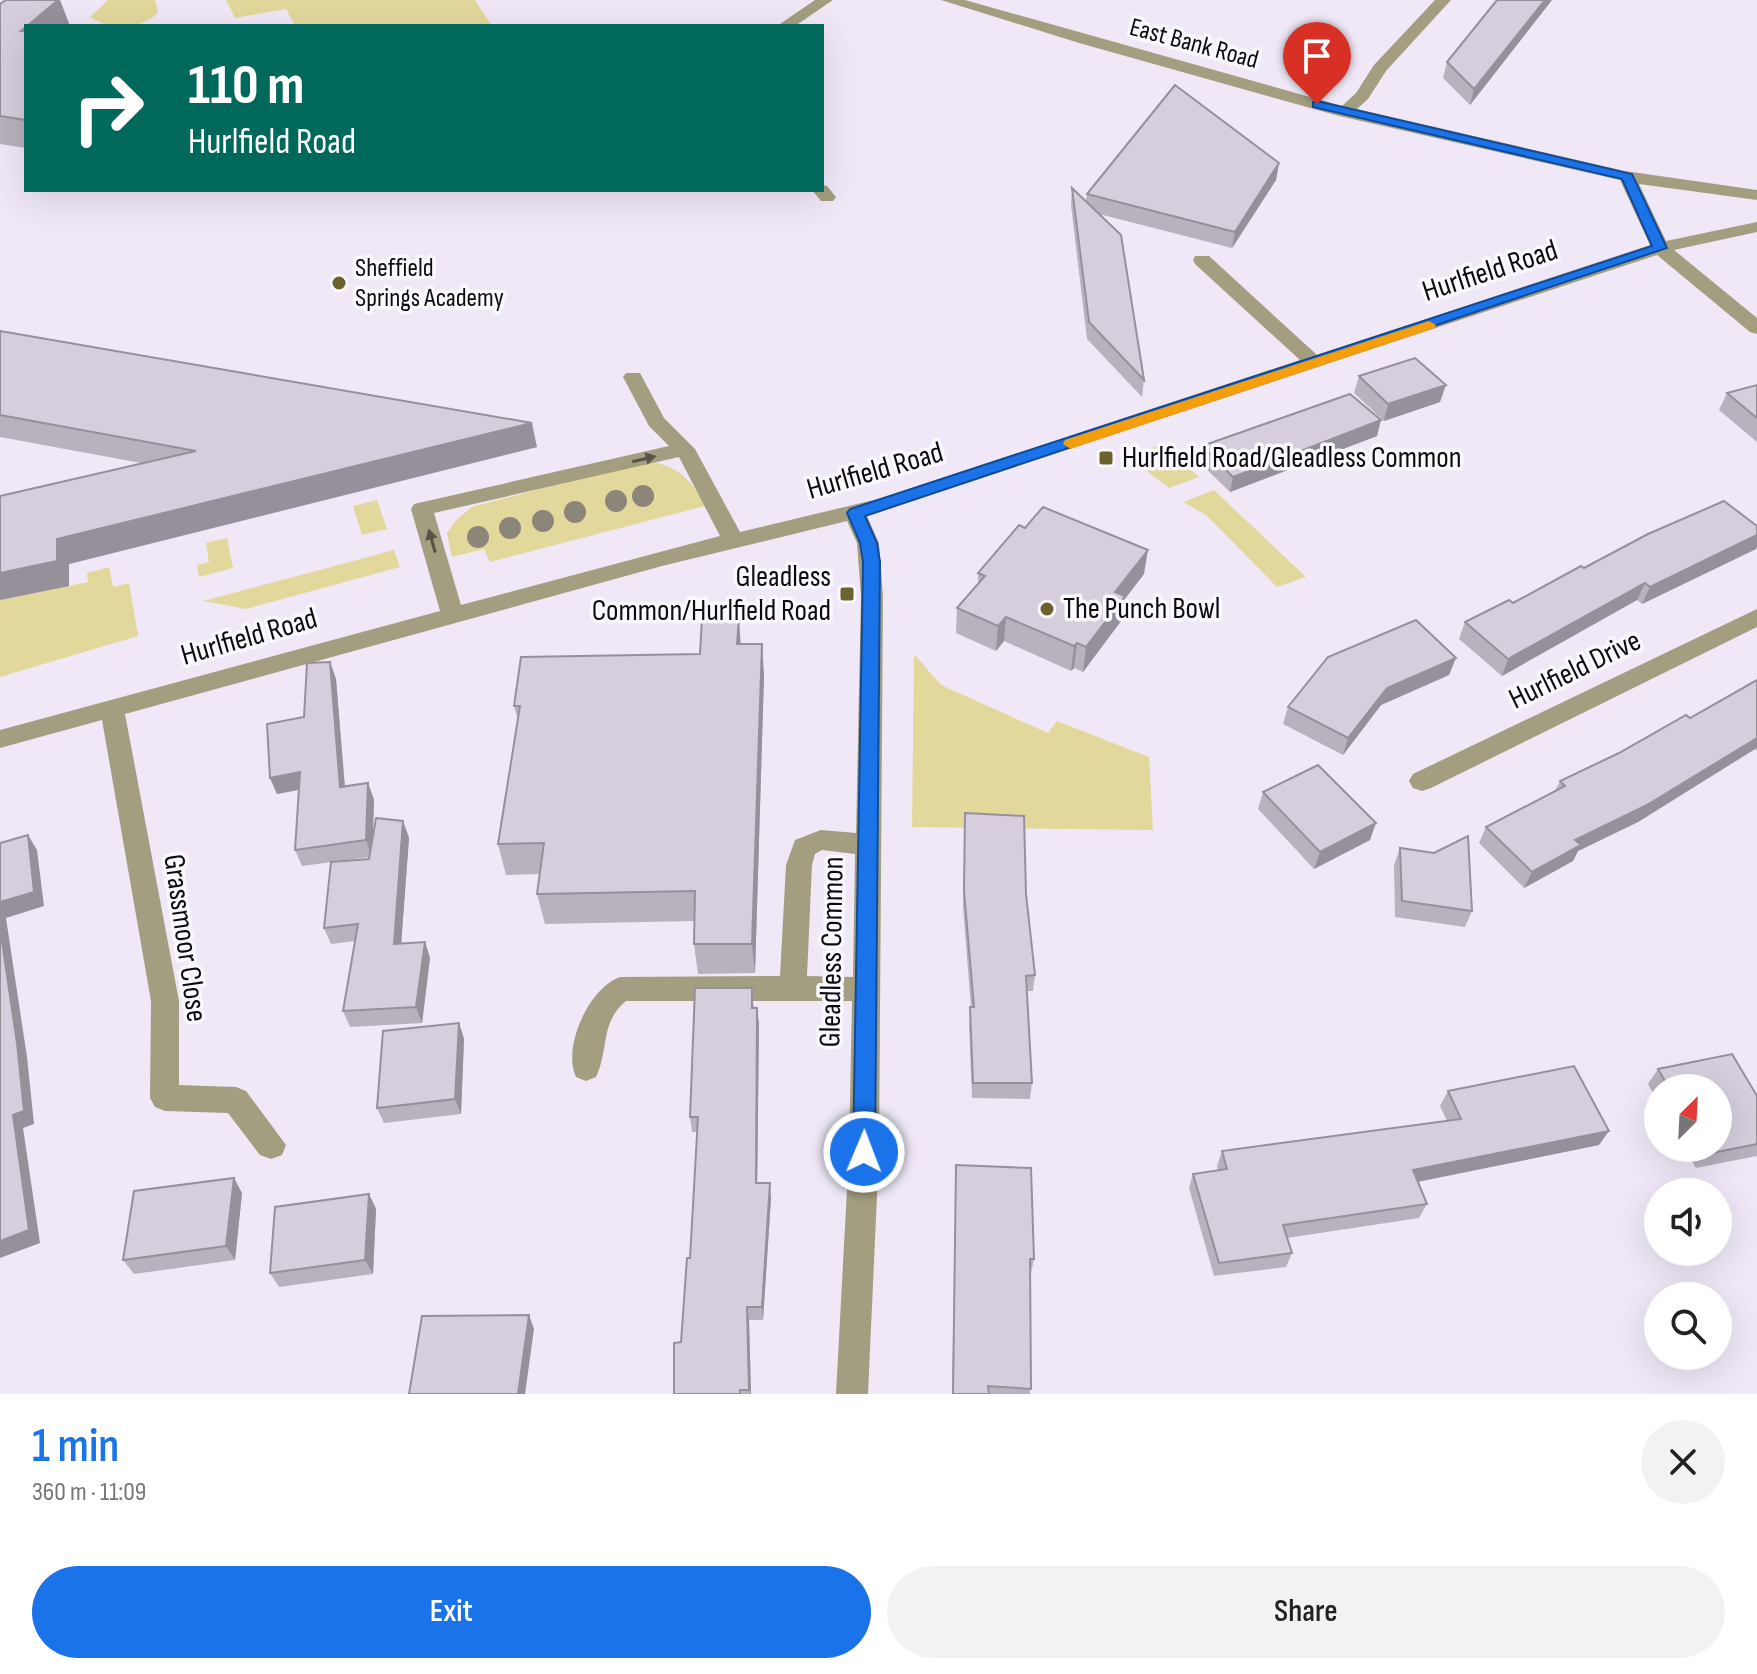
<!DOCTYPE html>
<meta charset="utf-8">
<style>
:root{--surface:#fff;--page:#f2f2f2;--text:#222;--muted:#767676;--accent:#1a73e8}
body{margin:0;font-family:"Sofia Sans Condensed",sans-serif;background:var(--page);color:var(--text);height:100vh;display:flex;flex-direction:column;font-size:30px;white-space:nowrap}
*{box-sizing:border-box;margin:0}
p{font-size:26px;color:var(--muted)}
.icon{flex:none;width:44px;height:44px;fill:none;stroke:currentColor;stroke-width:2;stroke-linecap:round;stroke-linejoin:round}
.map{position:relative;height:1394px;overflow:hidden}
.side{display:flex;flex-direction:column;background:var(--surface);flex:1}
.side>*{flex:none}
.guide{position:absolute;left:24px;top:24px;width:800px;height:168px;border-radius:0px;box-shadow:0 8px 32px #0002;background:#00695c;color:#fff;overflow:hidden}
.needle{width:52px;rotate:24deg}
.buttons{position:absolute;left:1644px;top:1074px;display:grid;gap:16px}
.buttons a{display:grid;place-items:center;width:88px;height:88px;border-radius:50%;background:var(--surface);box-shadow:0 8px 32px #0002;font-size:40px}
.pin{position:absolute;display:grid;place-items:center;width:68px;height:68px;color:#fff;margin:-82px -34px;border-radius:50% 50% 50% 0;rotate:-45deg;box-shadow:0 0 8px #0007}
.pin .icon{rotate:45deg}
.me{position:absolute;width:88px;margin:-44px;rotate:1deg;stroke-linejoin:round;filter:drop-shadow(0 0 6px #0008)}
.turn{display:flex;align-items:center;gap:28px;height:168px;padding:0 32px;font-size:36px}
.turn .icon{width:104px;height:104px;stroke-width:2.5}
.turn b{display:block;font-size:56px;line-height:68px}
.round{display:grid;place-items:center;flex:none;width:84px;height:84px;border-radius:42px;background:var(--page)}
.headline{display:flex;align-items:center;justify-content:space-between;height:136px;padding:0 32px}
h1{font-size:48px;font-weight:600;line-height:60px;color:var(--accent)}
.action{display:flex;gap:16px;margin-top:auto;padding:16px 32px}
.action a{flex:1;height:92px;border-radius:48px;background:var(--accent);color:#fff;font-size:32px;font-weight:600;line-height:92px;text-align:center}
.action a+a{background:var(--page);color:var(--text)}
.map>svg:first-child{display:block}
</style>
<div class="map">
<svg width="1757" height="1394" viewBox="0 0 1757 1394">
<rect width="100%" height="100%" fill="#f0e8f7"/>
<g fill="#e3d89b">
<path d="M108,0h47l3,12c-13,18 -50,17 -68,5z"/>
<polygon points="226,0 475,0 492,26 295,26 286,9 235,18"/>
<polygon points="1167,443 1179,459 1199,477 1169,488 1147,471 1132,467 1124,457"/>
<path d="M657,463c25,6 37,21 48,43l-215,56 -6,-13 -32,8 -5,-24 9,-13 16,-13 161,-43z"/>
<polygon points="1214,490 1306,577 1277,587 1206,515 1183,502"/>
<polygon points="377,500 387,529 362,535 353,506"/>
<polygon points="227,538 233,568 199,577 197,565 209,562 206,543"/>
<polygon points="394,550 400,567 246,609 203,601"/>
<polygon points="109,567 113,587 129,583 138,636 0,677 0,600 88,582 87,573"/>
<polygon points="914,654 941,685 1048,733 1057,721 1149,757 1153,830 912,827"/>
</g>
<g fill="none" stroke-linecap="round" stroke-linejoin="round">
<g fill="#a49e80" fill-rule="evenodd">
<polygon points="815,0 833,0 795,26 777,26"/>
<path d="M941,0h24l377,106 14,-13 18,-28 61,-65h16l-65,71 -18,28 -11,10 268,62 132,19v10l-118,-16 27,57 91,-19v10l-83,18 83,68v16l-7,-2 -93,-77 -790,261 12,27 4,53 -4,556 -11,242h-32l13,-242 3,-151h-226c-26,21 -17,49 -30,76l-10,4 -10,-4c-14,-30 13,-89 44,-100l160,-1 6,-111 9,-25 26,-10 35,3 5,-237 -4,-53 -10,-22 -185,45 -537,148 54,287v84l57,2 10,4 40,54 -4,10 -11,4 -11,-4 -32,-42 -63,-2 -10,-4 -5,-9 1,-97 -49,-281 -102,28v-18l440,-119 -29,-102 3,-5 255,-58 -20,-20 -26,-49 3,-4h14l24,45 31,31 45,83 142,-34 418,-138 -105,-96 -2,-4 2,-4h14l108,99 333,-110 -30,-65 -281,-64 -260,-73zM679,457l41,79 -259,69 -27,-92zM822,850l33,4 -2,123 -46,-1 5,-111 3,-11z"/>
<polygon points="822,185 827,186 836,197 833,201 821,201 812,190 822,190"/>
<polygon points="1757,609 1757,627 1431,788 1422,791 1413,788 1409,781 1413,774"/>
</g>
</g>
<g fill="#8c857a">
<circle cx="643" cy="496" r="11"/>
<circle cx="616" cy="501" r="11"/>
<circle cx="575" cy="512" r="11"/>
<circle cx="543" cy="521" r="11"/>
<circle cx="510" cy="528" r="11"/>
<circle cx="478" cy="537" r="11"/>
</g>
<g fill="#b8b1be">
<polygon points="1552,0 1470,105 1443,78 1447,62"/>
<polygon points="0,4 26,26 26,148 0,144"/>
<polygon points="1279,163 1276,180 1232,248 1099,214 1144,380 1142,397 1087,339 1071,205 1072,188 1086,201 1087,194"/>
<polygon points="0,331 537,447 69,564 69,586 0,600 141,463 0,437"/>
<polygon points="1359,376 1440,402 1384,421 1354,393"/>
<polygon points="1757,385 1757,442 1719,410 1727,393"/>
<polygon points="1377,436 1230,492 1199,462 1202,446"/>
<polygon points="1757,526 1757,546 1756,549 1642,604 1637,600 1502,676 1459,639 1465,622 1513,603 1584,568"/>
<polygon points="978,573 1144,574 1124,600 1121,621 1083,672 1074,668 1071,671 1004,641 996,651 956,633 957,608 978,584"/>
<polygon points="741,644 764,675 755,973 698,974 694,944 694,921 545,924 537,894 540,874 506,875 498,844 518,720 514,706"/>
<polygon points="330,662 336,679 345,786 368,783 374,800 373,837 403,821 409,838 401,943 425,942 430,958 422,1023 350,1027 343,1011 355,941 331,944 324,928 369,857 302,866 295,850 299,790 277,794 270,778 304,717"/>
<polygon points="1449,675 1381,705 1343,755 1283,724 1288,707"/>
<polygon points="1757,680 1757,751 1755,749 1638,822 1578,851 1573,861 1524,888 1479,843 1486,827 1555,791 1560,781 1690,718"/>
<polygon points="1263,792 1370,840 1314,869 1258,809"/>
<polygon points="965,813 1026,894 1035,975 1033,991 1027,991 1032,1083 1030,1099 972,1098 969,1023 971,1007 963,907"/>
<polygon points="1400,848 1472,911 1465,927 1395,917 1394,865"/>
<polygon points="754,1004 754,1008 759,1023 757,1183 771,1198 763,1320 749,1320 751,1394 674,1394 681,1342 690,1258 697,1132 692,1132 690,1117"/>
<polygon points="459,1023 464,1039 461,1114 384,1123 377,1108"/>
<polygon points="1658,1069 1757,1096 1757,1156 1696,1168 1684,1148 1718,1148 1718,1088 1658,1088 1658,1102 1648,1084"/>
<polygon points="1448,1091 1599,1145 1418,1182 1427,1204 1419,1218 1287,1238 1292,1253 1286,1267 1214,1276 1189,1188 1193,1174 1218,1170 1217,1166 1222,1151 1447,1121 1440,1106"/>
<polygon points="956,1165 1034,1259 1031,1273 1030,1272 1030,1394 952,1394"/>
<polygon points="242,1193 235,1260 134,1274 123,1260"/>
<polygon points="369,1194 376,1209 373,1274 279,1287 270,1273"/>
</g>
<g fill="#96909b">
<polygon points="58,0 60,0 70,26 26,26"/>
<polygon points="1545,0 1552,0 1470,105 1474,89"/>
<polygon points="1279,163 1276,180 1232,248 1235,232"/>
<polygon points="1446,385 1440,402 1384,421 1388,404"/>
<polygon points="1381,420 1377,436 1230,492 1233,477"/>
<polygon points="532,423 537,447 69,564 69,586 0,600 0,573 57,539"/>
<polygon points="1757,535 1757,546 1756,549 1642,604 1650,587"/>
<polygon points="1148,550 1144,574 1124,600 1121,621 1083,672 1086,647 1115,592"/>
<polygon points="1645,583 1637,600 1502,676 1508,659"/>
<polygon points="1006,617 1004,641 996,651 998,626"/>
<polygon points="739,618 741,649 737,644"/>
<polygon points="1077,643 1074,668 1071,671 1074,646"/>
<polygon points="762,644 764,675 755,973 752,944"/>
<polygon points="1456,658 1449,675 1381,705 1343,755 1348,738 1387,688"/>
<polygon points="330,662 336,679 346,803 340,787"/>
<polygon points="1757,738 1757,747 1755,749 1638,822 1578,851 1573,861 1524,888 1532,872 1575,840"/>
<polygon points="300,772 307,788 277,794 270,778"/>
<polygon points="368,783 374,800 372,857 366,840"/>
<polygon points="403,821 409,838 400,960 394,944"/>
<polygon points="1376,823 1370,840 1314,869 1320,852"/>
<polygon points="28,835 37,850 44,906 6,918 27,1057 34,1124 23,1128 40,1243 0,1258 0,1241 13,1115 0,928 0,902"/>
<polygon points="425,942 430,958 422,1023 416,1007"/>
<polygon points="757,1008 759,1023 757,1198 756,1183"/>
<polygon points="459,1023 464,1039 461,1114 455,1099"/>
<polygon points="1609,1131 1599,1145 1406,1184 1413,1170"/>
<polygon points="234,1178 242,1193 235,1260 226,1246"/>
<polygon points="770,1183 771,1198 763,1320 762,1307"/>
<polygon points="369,1194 376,1209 373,1274 365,1260"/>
<polygon points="747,1307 749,1320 751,1394 749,1390"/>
<polygon points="529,1315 534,1329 525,1394 518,1394"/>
</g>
<g fill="#d6cedd" stroke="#96909b" stroke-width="2">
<polygon points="6,0 58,0 21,31 26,31 26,120 0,116 0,4"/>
<polygon points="1497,0 1545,0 1474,89 1447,62"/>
<polygon points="1175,85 1279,163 1235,232 1087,194"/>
<polygon points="1072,188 1121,235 1144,380 1089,322"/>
<polygon points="0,331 532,423 57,539 57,561 0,573 0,496 196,451 0,415"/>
<polygon points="1415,358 1446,385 1388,404 1359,376"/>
<polygon points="1757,385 1757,418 1727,393"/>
<polygon points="1350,394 1381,420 1233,477 1202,446"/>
<polygon points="1724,501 1757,526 1757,535 1650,587 1645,583 1508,659 1465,622 1509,600 1513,603 1581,566 1584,568 1648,534"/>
<polygon points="1043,507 1148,550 1115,592 1125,596 1086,647 1077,643 1074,646 1006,617 998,626 957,608 985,576 978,573 1019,525 1025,528"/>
<polygon points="702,618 739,618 737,644 762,644 752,944 694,944 695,891 537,894 544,843 498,844 520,706 514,706 521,657 700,654"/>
<polygon points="1416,620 1456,658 1387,688 1348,738 1288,707 1328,657"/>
<polygon points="330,662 340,787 368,783 366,840 295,850 300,772 270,778 267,724 304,717 307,663"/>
<polygon points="1757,680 1757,738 1647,805 1575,840 1581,845 1532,872 1486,827 1565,786 1560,781 1619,753 1686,715 1690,718"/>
<polygon points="1318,765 1376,823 1320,852 1263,792"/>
<polygon points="965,813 1024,816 1026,894 1035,975 1026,976 1032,1083 973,1083 970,1007 974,1007 964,891"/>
<polygon points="376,818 403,821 394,944 425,942 416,1007 343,1011 358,924 324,928 331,862 369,859"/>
<polygon points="28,835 34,892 0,902 0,843"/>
<polygon points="1468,836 1472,911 1402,901 1400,848 1434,853"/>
<polygon points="0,928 17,1043 24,1111 13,1115 29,1230 0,1241"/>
<polygon points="695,988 752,988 752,1008 757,1008 756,1183 770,1183 762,1307 747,1307 749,1390 740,1390 740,1394 674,1394 674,1343 681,1342 687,1258 690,1258 698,1117 690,1117"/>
<polygon points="459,1023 455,1099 377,1108 383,1031"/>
<polygon points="1732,1054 1757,1096 1757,1144 1707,1154 1704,1148 1718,1148 1718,1088 1669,1088 1658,1069"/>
<polygon points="1574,1066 1609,1131 1413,1170 1427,1204 1283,1225 1292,1253 1219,1263 1193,1174 1227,1169 1222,1151 1461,1119 1448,1091"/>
<polygon points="956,1165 1031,1168 1034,1259 1030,1259 1031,1389 988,1386 989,1394 953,1394"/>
<polygon points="234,1178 226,1246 123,1260 134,1191"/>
<polygon points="369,1194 365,1260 270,1273 275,1207"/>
<polygon points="529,1315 518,1394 409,1394 422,1316"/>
</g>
<defs><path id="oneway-solid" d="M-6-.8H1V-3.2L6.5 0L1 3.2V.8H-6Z" transform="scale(2)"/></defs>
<g fill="#595448">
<use href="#oneway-solid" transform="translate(644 459) rotate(-13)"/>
<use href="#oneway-solid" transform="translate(432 541) rotate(-106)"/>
</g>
<polygon fill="#1a73e8" stroke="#114b97" stroke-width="2" points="1317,101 1632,174 1667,248 865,516 877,543 880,562 875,1152 872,1159 864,1162 856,1159 853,1152 863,562 860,543 847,513 850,509 1652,246 1622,179 1313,107 1313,102"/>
<polygon fill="#f59e0b" points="1429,321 1436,325 1434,328 1076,447 1071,449 1063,444 1065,440"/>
<g fill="#6b622e" stroke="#faf7fd" stroke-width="3">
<circle cx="339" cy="283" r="8"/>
<rect x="1098" y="450" width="16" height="16" rx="4"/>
<rect x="839" y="586" width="16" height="16" rx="4"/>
<circle cx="1047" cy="609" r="8"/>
</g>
<g text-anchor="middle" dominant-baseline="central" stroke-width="7" stroke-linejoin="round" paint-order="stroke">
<g font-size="26" fill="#0e0b10" stroke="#faf7fd">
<text transform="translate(1194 44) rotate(15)">East Bank Road</text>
</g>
<g font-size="26" fill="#0e0b10" stroke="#faf7fd" text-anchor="start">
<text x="355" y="268">Sheffield<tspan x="355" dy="30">Springs Academy</tspan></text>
</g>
<g font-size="30" fill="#0e0b10" stroke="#faf7fd">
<text transform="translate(1490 271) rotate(-18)">Hurlfield Road</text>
<text transform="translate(875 471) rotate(-16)">Hurlfield Road</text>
<text transform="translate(249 637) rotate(-16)">Hurlfield Road</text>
<text transform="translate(1575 670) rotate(-26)">Hurlfield Drive</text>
<text transform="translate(185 938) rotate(82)">Grassmoor Close</text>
<text transform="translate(832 952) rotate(-89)">Gleadless Common</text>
</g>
<g font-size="30" fill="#0e0b10" stroke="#faf7fd" text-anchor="start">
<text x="1122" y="458">Hurlfield Road/Gleadless Common</text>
<text x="831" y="577" text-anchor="end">Gleadless<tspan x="831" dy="34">Common/Hurlfield Road</tspan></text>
<text x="1063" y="609">The Punch Bowl</text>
</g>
</g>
</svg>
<div class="buttons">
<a><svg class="needle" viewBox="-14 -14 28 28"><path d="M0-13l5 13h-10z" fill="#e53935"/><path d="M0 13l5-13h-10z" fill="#767676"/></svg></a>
<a><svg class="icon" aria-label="sound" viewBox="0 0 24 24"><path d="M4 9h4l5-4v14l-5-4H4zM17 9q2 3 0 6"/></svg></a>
<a><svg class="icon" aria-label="search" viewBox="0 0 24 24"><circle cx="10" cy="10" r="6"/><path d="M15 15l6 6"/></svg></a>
</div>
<div class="pin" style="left:1317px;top:104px;background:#d93025"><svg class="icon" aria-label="arrive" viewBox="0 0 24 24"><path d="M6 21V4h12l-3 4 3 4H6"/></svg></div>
<svg class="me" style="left:864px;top:1152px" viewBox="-20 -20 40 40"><circle r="17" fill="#1a73e8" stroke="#fff" stroke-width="3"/><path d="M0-11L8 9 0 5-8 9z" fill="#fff"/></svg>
<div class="guide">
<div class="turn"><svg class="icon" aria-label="right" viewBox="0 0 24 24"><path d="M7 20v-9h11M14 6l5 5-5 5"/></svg><div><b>110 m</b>Hurlfield Road</div></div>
</div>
</div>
<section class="side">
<div class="headline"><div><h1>1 min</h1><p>360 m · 11:09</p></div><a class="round"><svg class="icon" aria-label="close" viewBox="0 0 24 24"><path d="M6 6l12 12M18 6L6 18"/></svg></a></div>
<div class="action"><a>Exit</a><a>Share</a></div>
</section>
